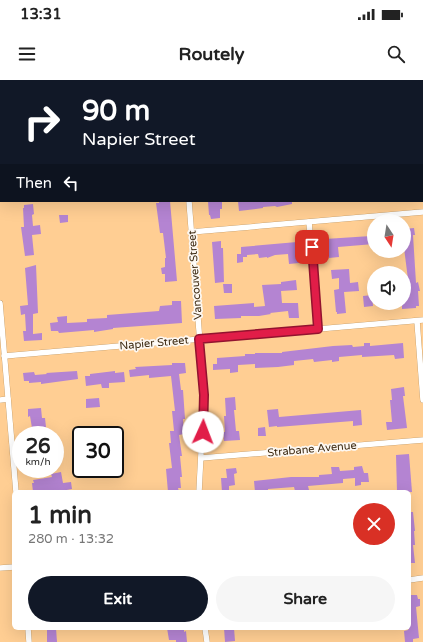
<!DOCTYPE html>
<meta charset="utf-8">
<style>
:root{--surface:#fff;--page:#f6f6f6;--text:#222;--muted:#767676;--accent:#111827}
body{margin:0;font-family:"Varela Round",sans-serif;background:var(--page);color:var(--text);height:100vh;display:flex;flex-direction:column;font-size:15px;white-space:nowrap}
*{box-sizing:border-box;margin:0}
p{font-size:13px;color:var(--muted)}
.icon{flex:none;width:22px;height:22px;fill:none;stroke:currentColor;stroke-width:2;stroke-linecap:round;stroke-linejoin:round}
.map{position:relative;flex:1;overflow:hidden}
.panel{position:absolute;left:12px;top:410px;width:399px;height:140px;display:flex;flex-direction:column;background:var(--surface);border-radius:6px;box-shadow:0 4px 16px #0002}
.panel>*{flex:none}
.guide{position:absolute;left:0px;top:0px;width:423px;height:122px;box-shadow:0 4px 16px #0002;background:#111827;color:#fff;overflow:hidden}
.needle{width:26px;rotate:168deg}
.controls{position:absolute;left:367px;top:134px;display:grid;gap:8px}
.controls a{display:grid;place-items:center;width:44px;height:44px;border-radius:50%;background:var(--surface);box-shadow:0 4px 16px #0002;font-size:20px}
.speed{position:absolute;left:12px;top:346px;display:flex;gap:8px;font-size:20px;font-weight:700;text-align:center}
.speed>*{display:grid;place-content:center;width:52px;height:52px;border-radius:50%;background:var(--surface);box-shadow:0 4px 16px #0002;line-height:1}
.speed small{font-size:10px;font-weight:400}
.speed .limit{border:2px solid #111;border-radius:6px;background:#fff;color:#111}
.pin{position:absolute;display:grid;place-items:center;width:34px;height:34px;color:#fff;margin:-17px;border-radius:8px;box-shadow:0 2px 6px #0006}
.me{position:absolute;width:44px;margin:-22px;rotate:2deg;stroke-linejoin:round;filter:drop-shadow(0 0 3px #0008)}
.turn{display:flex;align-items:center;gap:14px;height:84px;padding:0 16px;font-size:18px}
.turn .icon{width:52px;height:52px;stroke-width:2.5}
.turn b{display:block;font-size:28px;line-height:34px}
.then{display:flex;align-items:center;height:38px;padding:0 16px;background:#0003;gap:8px;font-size:15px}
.round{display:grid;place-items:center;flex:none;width:42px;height:42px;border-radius:21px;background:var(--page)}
.summary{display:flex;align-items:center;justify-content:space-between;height:68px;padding:0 16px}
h1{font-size:24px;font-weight:700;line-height:30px}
.cta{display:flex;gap:8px;margin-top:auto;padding:8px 16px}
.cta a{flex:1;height:46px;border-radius:24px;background:var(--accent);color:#fff;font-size:16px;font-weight:700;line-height:46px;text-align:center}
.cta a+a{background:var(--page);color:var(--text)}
.status{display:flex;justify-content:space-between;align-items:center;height:28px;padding:0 20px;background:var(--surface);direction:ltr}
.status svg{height:11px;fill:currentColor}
header{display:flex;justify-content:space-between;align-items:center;height:52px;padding:0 16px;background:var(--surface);font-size:18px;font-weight:700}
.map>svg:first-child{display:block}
</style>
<div class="status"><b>13:31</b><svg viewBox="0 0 49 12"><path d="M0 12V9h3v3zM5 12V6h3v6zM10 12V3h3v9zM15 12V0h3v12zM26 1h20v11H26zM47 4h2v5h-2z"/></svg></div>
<header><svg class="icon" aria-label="menu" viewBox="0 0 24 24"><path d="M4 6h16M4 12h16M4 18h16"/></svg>Routely<svg class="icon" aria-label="search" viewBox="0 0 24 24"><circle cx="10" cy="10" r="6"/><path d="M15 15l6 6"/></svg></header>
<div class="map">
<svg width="423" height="562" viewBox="0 0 423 562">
<rect width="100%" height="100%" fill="#ffce93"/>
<g fill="#b484d2">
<polygon points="159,121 170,121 177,201 165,202 165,194 162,194 161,188 165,187 165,178 166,178 163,153 160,153 156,123 159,123"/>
<polygon points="208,121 222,121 222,129 220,129 220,138 211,139 210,135 209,135"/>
<polygon points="238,121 292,121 292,124 277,127 275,126 263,127 263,128 239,131"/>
<polygon points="33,124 34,134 32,135 33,146 40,145 41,154 32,155 34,175 25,176 21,147 24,147 23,128 24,128 24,125"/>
<polygon points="59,135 68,135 68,142 60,143"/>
<polygon points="414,148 415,155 413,155 416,203 418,202 420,211 418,211 419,226 416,226 416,228 402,229 402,223 404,223 404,208 406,208 405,199 408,199 404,168 404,149"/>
<polygon points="371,156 374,157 374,164 338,167 339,177 329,178 328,168 326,168 325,159"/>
<polygon points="221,161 221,168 223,168 224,202 215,203 212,162"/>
<polygon points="297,162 299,183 289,184 288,174 275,175 267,178 267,177 259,178 258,174 247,175 247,177 243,177 243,182 237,183 237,174 241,174 241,167"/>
<polygon points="36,185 38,233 33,234 33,254 42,253 42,260 24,261 23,251 26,251 25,234 21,235 20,226 28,225 25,188"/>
<polygon points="349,189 350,203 358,202 359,211 344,212 346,233 337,234 337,232 336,232 334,210 339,209 339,198 332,199 331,190"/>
<polygon points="296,200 297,210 281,211 282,223 298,223 299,238 289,238 288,231 270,233 271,234 259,236 241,236 241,238 215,239 214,226 254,223 254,227 265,226 262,205 281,204 281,202"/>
<polygon points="223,204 232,204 232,213 224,213"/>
<polygon points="372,215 373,226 364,227 363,216"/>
<polygon points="172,221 181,221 182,243 113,248 113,249 94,252 94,250 59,253 58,251 51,251 50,243 58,242 57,237 67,236 67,243 87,242 87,239 107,238 107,235 159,231 160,226 172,225"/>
<polygon points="364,263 370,263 370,266 403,263 404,278 395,279 394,275 362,277 362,275 339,277 339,281 332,282 332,280 314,282 313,279 294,281 294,285 278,287 255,288 255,284 238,285 238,292 230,293 230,289 213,290 213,284 217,284 217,278 245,276 245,274 255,274 255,273 282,273 282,272 333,266 352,265 353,267 364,266"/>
<polygon points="172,283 185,283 186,293 179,294 181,310 183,310 185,339 183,339 184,354 179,355 182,376 180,376 182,397 180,397 181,408 178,408 179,412 168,412 166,389 172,388 169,363 171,363 170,351 174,351 172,331 175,331 171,296 149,298 149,295 130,297 129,290 136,289 135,287 172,285"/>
<polygon points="77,291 78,299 41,304 41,302 29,303 29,301 24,301 23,293 34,292 35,295 47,294 46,293"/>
<polygon points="115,291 115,293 124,292 125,302 109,303 109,308 102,308 101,304 86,306 85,296 90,296 90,294"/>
<polygon points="404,307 405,316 403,316 407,348 387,350 386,342 392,342 390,320 392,320 391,309"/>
<polygon points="235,317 236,330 234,330 236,351 239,351 240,360 224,361 223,352 225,352 224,336 226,336 225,318"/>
<polygon points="99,318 100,327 86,328 86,319"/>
<polygon points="41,328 42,338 45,338 46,347 32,348 30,336 28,337 28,329"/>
<polygon points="278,329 279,337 361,330 362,345 353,346 353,341 277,347 277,346 269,347 267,330"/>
<polygon points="265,347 266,356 258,356 258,348"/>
<polygon points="409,374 412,412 397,412 396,375"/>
<polygon points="362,386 364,393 368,393 369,402 361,402 361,405 355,406 355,398 343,399 343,403 308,406 309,410 295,411 294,407 268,409 268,412 255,412 254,401 291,397 319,397 319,395 332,394 331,387 339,387 340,391 354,390 354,387"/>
<polygon points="236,388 237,393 234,394 235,405 229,406 229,412 222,412 221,398 227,398 226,389"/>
<polygon points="61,392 63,403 71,402 72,409 56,412 33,412 32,403 34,403 33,400 52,397 51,394"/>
<polygon points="409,432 413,432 415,451 414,451 415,465 413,465 415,483 409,483"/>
<polygon points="411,515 417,515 418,519 420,519 420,526 416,527 419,558 413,559 413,562 405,562 404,551 408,550 409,548 409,517 411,517"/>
<polygon points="47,548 56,548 57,562 47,562"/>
<polygon points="167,548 184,548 184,552 186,551 187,562 176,562 176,560 169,560"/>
<polygon points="224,548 234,548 235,561 225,562"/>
</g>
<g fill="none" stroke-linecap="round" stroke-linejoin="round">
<defs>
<g id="street">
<polyline points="420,0 420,1"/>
<polyline points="231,1 243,0"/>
<polyline points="0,20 1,20"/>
<polyline points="422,20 423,32"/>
<polyline points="189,121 204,315 199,412"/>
<polyline points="309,142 318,249"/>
<polyline points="191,152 423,132"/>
<polyline points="0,223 16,412"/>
<polyline points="417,241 423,320"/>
<polyline points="4,276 423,240"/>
<polyline points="0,320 8,319"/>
<polyline points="201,378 423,360"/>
<polyline points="0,488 14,487"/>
<polyline points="409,500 423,498"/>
<polyline points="28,548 29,562"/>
<polyline points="205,548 207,562"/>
</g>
</defs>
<use href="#street" stroke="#b88b50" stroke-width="6"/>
<use href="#street" stroke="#fff" stroke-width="5.5"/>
</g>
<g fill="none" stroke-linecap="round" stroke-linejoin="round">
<defs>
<polyline id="route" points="203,352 204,315 199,259 318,249 312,167"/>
</defs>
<use href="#route" stroke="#92132f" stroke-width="10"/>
<use href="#route" stroke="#e11d48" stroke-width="7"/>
</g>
<g text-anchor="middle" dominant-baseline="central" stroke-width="3.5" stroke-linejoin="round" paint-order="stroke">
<g font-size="11" fill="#3d2a12" stroke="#fdf8f2">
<text transform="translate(195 195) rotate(-94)">Vancouver Street</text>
<text transform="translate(154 263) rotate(-5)">Napier Street</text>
<text transform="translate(312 369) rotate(-5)">Strabane Avenue</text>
</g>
</g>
</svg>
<div class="controls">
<a><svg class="needle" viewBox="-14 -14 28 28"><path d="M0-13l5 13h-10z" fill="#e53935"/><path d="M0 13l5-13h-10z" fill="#767676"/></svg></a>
<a><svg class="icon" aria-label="sound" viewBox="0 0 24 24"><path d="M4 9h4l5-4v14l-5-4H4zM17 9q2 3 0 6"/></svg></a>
</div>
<div class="speed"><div>26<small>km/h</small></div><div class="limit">30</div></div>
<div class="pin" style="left:312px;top:167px;background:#d93025"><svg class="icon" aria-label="arrive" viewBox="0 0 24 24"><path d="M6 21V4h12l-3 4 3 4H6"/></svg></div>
<svg class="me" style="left:203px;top:352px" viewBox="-20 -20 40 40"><circle r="19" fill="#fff"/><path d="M0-13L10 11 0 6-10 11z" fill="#e11d48"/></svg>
<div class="guide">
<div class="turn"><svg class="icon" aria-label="right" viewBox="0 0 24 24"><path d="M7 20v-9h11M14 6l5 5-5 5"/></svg><div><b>90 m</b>Napier Street</div></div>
<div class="then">Then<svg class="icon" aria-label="left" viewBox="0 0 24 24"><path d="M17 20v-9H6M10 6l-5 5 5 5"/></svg></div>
</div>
<section class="panel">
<div class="summary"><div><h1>1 min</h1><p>280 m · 13:32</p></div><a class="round" style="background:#d93025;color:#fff"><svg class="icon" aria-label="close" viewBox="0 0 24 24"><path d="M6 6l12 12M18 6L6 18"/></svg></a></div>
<div class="cta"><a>Exit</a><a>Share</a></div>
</section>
</div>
